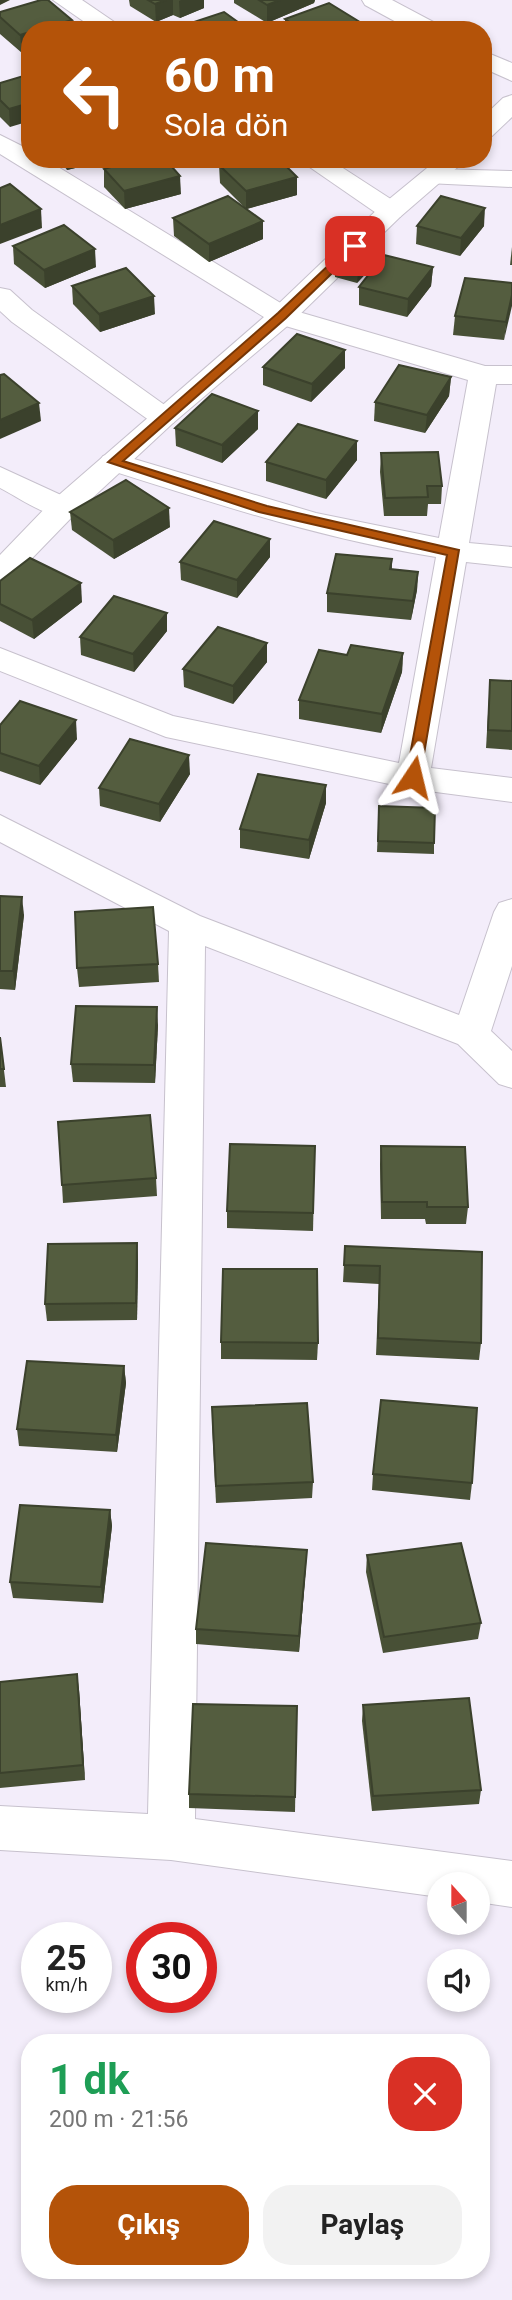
<!DOCTYPE html>
<html lang="tr">
<meta charset="utf-8">
<style>
:root{--surface:#fff;--page:#f2f2f2;--text:#222;--muted:#767676;--accent:#b45309}
body{margin:0;font-family:Roboto,sans-serif;background:var(--page);color:var(--text);height:100vh;display:flex;flex-direction:column;font-size:26px;white-space:nowrap}
*{box-sizing:border-box;margin:0}
p{font-size:23px;color:var(--muted)}
.icon{flex:none;width:38px;height:38px;fill:none;stroke:currentColor;stroke-width:2;stroke-linecap:round;stroke-linejoin:round}
.map{position:relative;flex:1;overflow:hidden}
.details{position:absolute;left:21px;top:2034px;width:469px;height:245px;display:flex;flex-direction:column;background:var(--surface);border-radius:28px;box-shadow:0 4px 10px #0003}
.details>*{flex:none}
.banner{position:absolute;left:21px;top:21px;width:471px;height:147px;border-radius:28px;box-shadow:0 4px 10px #0003;background:#b45309;color:#fff;overflow:hidden}
.needle{width:46px;rotate:339deg}
.controls{position:absolute;left:427px;top:1872px;display:grid;gap:14px}
.controls a{display:grid;place-items:center;width:63px;height:63px;border-radius:50%;background:var(--surface);box-shadow:0 4px 10px #0003;font-size:35px}
.speed{position:absolute;left:21px;top:1922px;display:flex;gap:14px;font-size:35px;font-weight:700;text-align:center}
.speed>*{display:grid;place-content:center;width:91px;height:91px;border-radius:50%;background:var(--surface);box-shadow:0 4px 10px #0003;line-height:1}
.speed small{font-size:18px;font-weight:400}
.speed .limit{border:10px solid #d22;background:#fff;color:#111}
.pin{position:absolute;display:grid;place-items:center;width:60px;height:60px;color:#fff;margin:-30px;border-radius:14px;box-shadow:0 4px 10px #0006}
.me{position:absolute;width:77px;margin:-38px;rotate:10deg;stroke-linejoin:round;filter:drop-shadow(0 0 5px #0008)}
.turn{display:flex;align-items:center;gap:24px;height:147px;padding:0 28px;font-size:32px}
.turn .icon{width:91px;height:91px;stroke-width:2.5}
.turn b{display:block;font-size:49px;line-height:60px}
.round{display:grid;place-items:center;flex:none;width:74px;height:74px;border-radius:28px;background:var(--page)}
.summary{display:flex;align-items:center;justify-content:space-between;height:119px;padding:0 28px}
h1{font-size:42px;font-weight:700;line-height:52px;color:#1e9e55}
.primary-button{display:flex;gap:14px;margin-top:auto;padding:14px 28px}
.primary-button a{flex:1;height:80px;border-radius:28px;background:var(--accent);color:#fff;font-size:28px;font-weight:700;line-height:80px;text-align:center}
.primary-button a+a{background:var(--page);color:var(--text)}
.map>svg:first-child{display:block}
</style>
<div class="map">
<svg width="512" height="2300" viewBox="0 0 512 2300">
<rect width="100%" height="100%" fill="#f3edfa"/>
<g fill="none" stroke-linecap="round" stroke-linejoin="round">
<defs>
<g id="street">
<polygon points="53,0 82,0 126,30 96,30"/>
<polygon points="362,0 392,0 439,25 442,30 411,30 365,5"/>
<polygon points="483,51 512,63 512,81 483,68"/>
<path d="M0,135l30,15v9h15l247,151 193,56h27v18h-16l-27,159 43,4v20l-46,-5 -35,206 81,10v24l-99,-13 -247,-52 -166,-66v-23l173,68 226,47 37,-206c-114,-18 -223,-54 -333,-89l-4,-6 4,-6 11,-3 202,60 123,25 29,-158 -196,-58 -272,-168z"/>
<polygon points="298,159 329,159 400,205 404,211 400,217 382,217"/>
<polygon points="436,169 512,171 512,187 427,183 423,177 427,171"/>
<polygon points="0,288 10,290 32,310 173,411 178,417 173,423 163,426 153,423 12,322 0,311"/>
<path d="M0,467l74,34 4,7 -4,7c-25,6 -52,-16 -74,-27z"/>
<polygon points="0,815 200,916 459,1015 494,912 499,903 512,899 512,966 491,1031 512,1051 512,1088 499,1084 458,1044 205,946 195,1819 512,1861 512,1907 478,1902 478,1885 439,1885 439,1897 171,1860 0,1850 0,1806 148,1814 169,931 0,842"/>
</g>
<g id="secondary">
<polygon points="512,95 512,117 492,136 483,139 483,117 503,98"/>
<polygon points="438,159 467,159 400,217 292,322 173,423 74,515 11,580 0,583 0,555 52,501 272,310 382,205"/>
</g>
</defs>
<use href="#street" stroke="#c7c1cd" stroke-width="2"/>
<use href="#secondary" stroke="#c7c1cd" stroke-width="2"/>
<use href="#street" fill="#fff" fill-rule="evenodd"/>
<use href="#secondary" fill="#fff" fill-rule="evenodd"/>
</g>
<g fill="#485036">
<polygon points="129,0 204,0 204,8 180,18 173,15 156,22 130,6"/>
<polygon points="234,0 315,0 314,3 267,23 234,3"/>
<polygon points="0,12 72,20 72,30 30,30 22,53 0,34"/>
<polygon points="285,19 363,30 285,30"/>
<polygon points="30,74 10,127 0,117 0,83"/>
<polygon points="59,159 112,159 67,170"/>
<polygon points="182,159 213,159 194,167"/>
<polygon points="219,165 297,177 297,195 247,209 263,221 263,239 209,262 174,236 173,218 244,207 220,183"/>
<polygon points="104,169 181,194 125,209 104,187"/>
<polygon points="417,226 484,226 460,256 416,244"/>
<polygon points="13,246 96,267 45,288 14,264"/>
<polygon points="512,247 512,265 510,265"/>
<polygon points="371,257 371,268 357,283 335,277 335,266"/>
<polygon points="433,267 431,286 407,317 359,305 359,287"/>
<polygon points="512,283 504,340 453,335 455,316"/>
<polygon points="72,286 155,314 100,332 73,304"/>
<polygon points="345,350 345,368 311,402 263,385 263,367"/>
<polygon points="451,377 449,396 425,433 374,421 375,402"/>
<polygon points="258,411 258,429 222,463 176,446 175,428"/>
<polygon points="381,453 442,486 441,504 428,504 427,516 384,516 380,472"/>
<polygon points="357,460 326,499 266,481 266,462"/>
<polygon points="70,512 170,527 114,559 72,530"/>
<polygon points="270,539 270,557 237,598 181,580 180,562"/>
<polygon points="392,559 392,569 418,572 417,590 411,620 327,612 327,593"/>
<polygon points="0,581 82,602 34,639 0,621"/>
<polygon points="167,631 134,672 81,655 80,637"/>
<polygon points="267,643 267,662 233,704 184,687 183,669"/>
<polygon points="403,653 402,672 381,733 299,719 299,700 347,655"/>
<polygon points="490,680 512,681 512,750 486,748"/>
<polygon points="0,725 77,739 40,785 0,771"/>
<polygon points="190,774 160,822 100,806 99,788"/>
<polygon points="326,785 326,803 309,859 240,848 240,829"/>
<polygon points="379,806 434,843 434,854 377,852"/>
<polygon points="0,896 24,915 15,990 0,989"/>
<polygon points="158,964 159,982 79,987 77,968"/>
<polygon points="158,1025 155,1083 73,1082 71,1064"/>
<polygon points="0,1037 6,1087 0,1087"/>
<polygon points="315,1146 313,1231 227,1228 227,1211"/>
<polygon points="381,1146 468,1207 466,1224 426,1224 425,1219 381,1219 380,1164"/>
<polygon points="156,1178 157,1196 63,1203 62,1185"/>
<polygon points="137,1243 138,1261 137,1320 47,1321 45,1304"/>
<polygon points="345,1246 482,1252 481,1343 479,1360 376,1355 379,1284 343,1282"/>
<polygon points="221,1342 318,1343 317,1360 221,1359"/>
<polygon points="124,1366 126,1383 117,1452 19,1446 17,1429"/>
<polygon points="212,1424 313,1482 312,1498 216,1503"/>
<polygon points="373,1474 472,1483 470,1500 372,1490"/>
<polygon points="110,1510 112,1526 103,1603 13,1598 10,1582"/>
<polygon points="367,1555 481,1623 478,1639 383,1653 366,1572"/>
<polygon points="306,1566 299,1652 196,1644 196,1629"/>
<polygon points="0,1682 79,1690 85,1780 0,1788"/>
<polygon points="363,1705 481,1790 479,1804 372,1811 362,1721"/>
<polygon points="297,1706 295,1812 189,1808 189,1794"/>
</g>
<g fill="#3b412c">
<polygon points="0,0 10,0 0,5"/>
<polygon points="166,0 173,0 173,15 156,22 155,4"/>
<polygon points="181,0 204,0 204,8 180,18 179,1"/>
<polygon points="280,0 315,0 314,3 267,23 267,5"/>
<polygon points="72,20 72,30 38,30"/>
<polygon points="363,24 363,30 347,30"/>
<polygon points="30,32 30,50 22,53 20,35"/>
<polygon points="30,103 30,121 10,127 9,109"/>
<polygon points="66,159 112,159 67,170"/>
<polygon points="194,159 213,159 194,167"/>
<polygon points="180,176 181,194 125,209 124,191"/>
<polygon points="297,177 297,195 246,209 246,191"/>
<polygon points="485,208 484,226 460,256 461,238"/>
<polygon points="41,209 42,228 0,244 0,225"/>
<polygon points="263,221 263,239 209,262 209,244"/>
<polygon points="95,249 96,267 45,288 44,270"/>
<polygon points="371,257 371,268 357,283 358,273"/>
<polygon points="433,267 431,286 407,317 408,299"/>
<polygon points="512,295 512,306 504,340 506,322"/>
<polygon points="154,296 155,314 100,332 99,314"/>
<polygon points="345,350 345,368 311,402 312,384"/>
<polygon points="451,377 449,396 425,433 427,415"/>
<polygon points="39,403 41,421 0,439 0,420"/>
<polygon points="258,411 258,429 222,463 222,445"/>
<polygon points="357,441 357,460 326,499 326,480"/>
<polygon points="169,508 170,527 114,559 113,540"/>
<polygon points="270,539 270,557 237,598 237,580"/>
<polygon points="418,572 417,590 411,620 413,601"/>
<polygon points="81,583 82,602 34,639 32,620"/>
<polygon points="167,613 167,631 134,672 133,654"/>
<polygon points="267,643 267,662 233,704 233,686"/>
<polygon points="403,653 402,672 381,733 382,714"/>
<polygon points="76,720 77,739 40,785 39,766"/>
<polygon points="189,755 190,774 160,822 159,804"/>
<polygon points="326,785 326,803 309,859 309,840"/>
<polygon points="22,897 24,915 15,990 13,971"/>
<polygon points="157,1007 158,1025 155,1083 154,1065"/>
<polygon points="137,1243 138,1261 137,1320 136,1303"/>
<polygon points="124,1366 126,1383 117,1452 116,1435"/>
<polygon points="110,1510 112,1526 103,1603 101,1587"/>
<polygon points="307,1550 306,1566 299,1652 299,1636"/>
<polygon points="77,1674 79,1690 85,1780 83,1765"/>
</g>
<g fill="#545d3f" stroke="#3b412c" stroke-width="2">
<polygon points="41,0 48,0 72,20 38,30 30,30 30,32 20,35 0,17 0,12"/>
<polygon points="148,0 166,0 155,4"/>
<polygon points="259,0 280,0 267,5"/>
<polygon points="329,3 363,24 347,30 302,30 285,19"/>
<polygon points="224,12 249,30 170,30"/>
<polygon points="30,74 30,103 9,109 0,100 0,83"/>
<polygon points="138,159 165,159 180,176 124,191 104,169"/>
<polygon points="238,159 279,159 297,177 246,191 219,165"/>
<polygon points="10,184 41,209 0,225 0,188"/>
<polygon points="228,196 263,221 209,244 173,218"/>
<polygon points="441,196 485,208 461,238 417,226"/>
<polygon points="64,225 95,249 44,270 13,246"/>
<polygon points="349,251 371,257 358,273 335,266"/>
<polygon points="384,255 433,267 408,299 359,287"/>
<polygon points="126,268 154,296 99,314 72,286"/>
<polygon points="465,278 512,283 512,295 506,322 455,316"/>
<polygon points="297,334 345,350 312,384 263,367"/>
<polygon points="399,365 451,377 427,415 375,402"/>
<polygon points="4,374 39,403 0,420 0,375"/>
<polygon points="212,394 258,411 222,445 175,428"/>
<polygon points="298,424 357,441 326,480 266,462"/>
<polygon points="438,452 442,486 427,486 428,497 385,498 381,453"/>
<polygon points="126,480 169,508 113,540 70,512"/>
<polygon points="214,521 270,539 237,580 180,562"/>
<polygon points="336,554 392,559 390,569 418,572 413,601 327,593"/>
<polygon points="30,558 81,583 32,620 0,604 0,581"/>
<polygon points="114,596 167,613 133,654 80,637"/>
<polygon points="218,627 267,643 233,686 183,669"/>
<polygon points="351,645 403,653 382,714 299,700 319,650 347,655"/>
<polygon points="490,680 512,681 512,731 488,730"/>
<polygon points="20,701 76,720 39,766 0,753 0,725"/>
<polygon points="130,739 189,755 159,804 99,788"/>
<polygon points="258,774 326,785 309,840 240,829"/>
<polygon points="379,806 435,808 434,843 378,841"/>
<polygon points="0,896 22,897 13,971 0,971"/>
<polygon points="153,907 158,964 77,968 75,912"/>
<polygon points="76,1006 157,1007 154,1065 71,1064"/>
<polygon points="0,1037 4,1069 0,1069"/>
<polygon points="150,1115 156,1178 62,1185 58,1122"/>
<polygon points="230,1144 315,1146 313,1213 227,1211"/>
<polygon points="381,1146 465,1147 468,1207 427,1207 427,1202 382,1202"/>
<polygon points="137,1243 136,1303 45,1304 48,1244"/>
<polygon points="345,1246 482,1252 481,1343 378,1338 380,1266 344,1265"/>
<polygon points="223,1269 317,1269 318,1343 221,1342"/>
<polygon points="27,1361 124,1366 116,1435 17,1429"/>
<polygon points="381,1400 477,1408 472,1483 373,1474"/>
<polygon points="307,1403 313,1482 216,1486 212,1407"/>
<polygon points="20,1505 110,1510 101,1587 10,1582"/>
<polygon points="206,1543 307,1550 299,1636 196,1629"/>
<polygon points="461,1543 481,1623 384,1637 367,1555"/>
<polygon points="77,1674 83,1765 0,1773 0,1682"/>
<polygon points="469,1698 481,1790 373,1796 363,1705"/>
<polygon points="193,1704 297,1706 295,1797 189,1794"/>
</g>
<polygon fill="#b45309" stroke="#753606" stroke-width="2" points="351,244 360,246 286,318 123,461 267,506 459,550 420,777 413,782 406,777 447,555 259,512 108,462 278,313"/>
</svg>
<div class="controls">
<a><svg class="needle" viewBox="-14 -14 28 28"><path d="M0-13l5 13h-10z" fill="#e53935"/><path d="M0 13l5-13h-10z" fill="#767676"/></svg></a>
<a><svg class="icon" aria-label="sound" viewBox="0 0 24 24"><path d="M4 9h4l5-4v14l-5-4H4zM17 9q2 3 0 6"/></svg></a>
</div>
<div class="speed"><div>25<small>km/h</small></div><div class="limit">30</div></div>
<div class="pin" style="left:355px;top:246px;background:#d93025"><svg class="icon" aria-label="arrive" viewBox="0 0 24 24"><path d="M6 21V4h12l-3 4 3 4H6"/></svg></div>
<svg class="me" style="left:413px;top:777px" viewBox="-20 -20 40 40"><path d="M0-17L14 15 0 8-14 15z" fill="#b45309" stroke="#fff" stroke-width="4"/></svg>
<div class="banner">
<div class="turn"><svg class="icon" aria-label="left" viewBox="0 0 24 24"><path d="M17 20v-9H6M10 6l-5 5 5 5"/></svg><div><b>60 m</b>Sola dön</div></div>
</div>
<section class="details">
<div class="summary"><div><h1>1 dk</h1><p>200 m · 21:56</p></div><a class="round" style="background:#d93025;color:#fff"><svg class="icon" aria-label="close" viewBox="0 0 24 24"><path d="M6 6l12 12M18 6L6 18"/></svg></a></div>
<div class="primary-button"><a>Çıkış</a><a>Paylaş</a></div>
</section>
</div>
